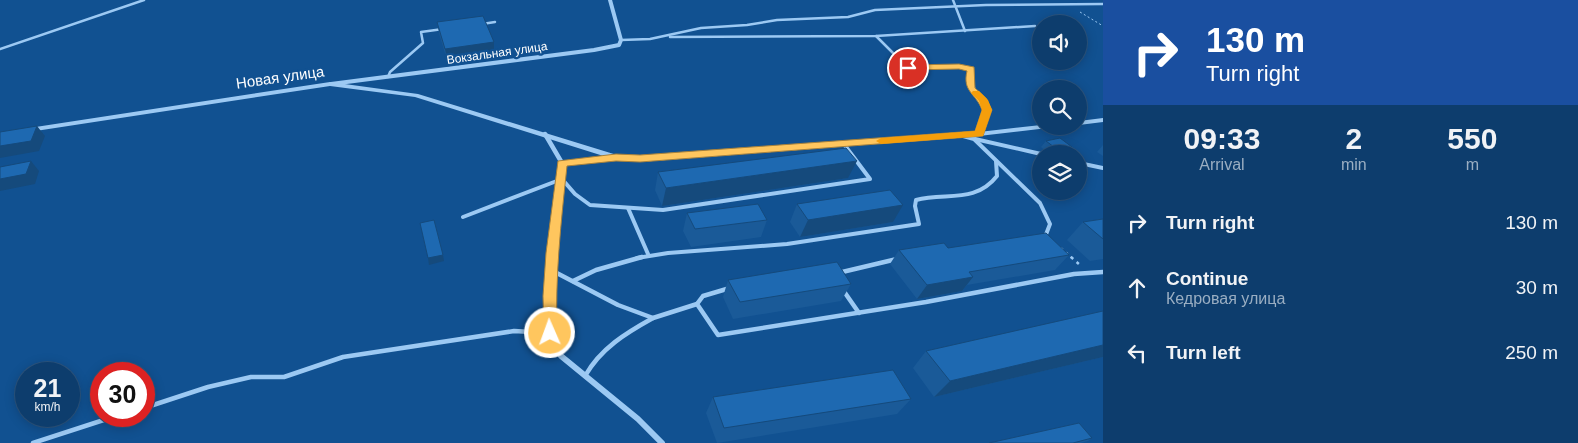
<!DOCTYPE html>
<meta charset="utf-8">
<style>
:root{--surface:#0d3d6d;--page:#1b4875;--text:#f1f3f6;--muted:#9aaec2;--line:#2d5680}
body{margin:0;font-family:Helvetica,sans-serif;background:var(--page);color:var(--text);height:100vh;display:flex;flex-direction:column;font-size:19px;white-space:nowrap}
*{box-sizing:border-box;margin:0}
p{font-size:16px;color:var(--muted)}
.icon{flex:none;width:28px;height:28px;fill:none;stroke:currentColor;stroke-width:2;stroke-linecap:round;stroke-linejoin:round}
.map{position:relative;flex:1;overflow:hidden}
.details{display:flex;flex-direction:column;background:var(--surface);width:475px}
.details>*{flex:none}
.top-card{background:#1a4fa0;color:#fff;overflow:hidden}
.buttons{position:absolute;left:1032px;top:15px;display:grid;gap:10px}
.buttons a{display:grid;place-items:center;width:55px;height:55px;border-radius:50%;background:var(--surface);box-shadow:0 2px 12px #0003,0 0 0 1px var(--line);font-size:25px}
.speed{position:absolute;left:15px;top:362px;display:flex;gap:10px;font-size:25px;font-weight:700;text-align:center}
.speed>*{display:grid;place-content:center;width:65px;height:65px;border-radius:50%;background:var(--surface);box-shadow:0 2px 12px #0003,0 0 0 1px var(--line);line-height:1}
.speed small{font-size:12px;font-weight:400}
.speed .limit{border:8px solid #d22;background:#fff;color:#111}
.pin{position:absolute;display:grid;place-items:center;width:42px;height:42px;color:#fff;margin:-21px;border:2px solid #fff;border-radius:50%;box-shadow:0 1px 5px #0007}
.me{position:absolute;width:55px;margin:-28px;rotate:358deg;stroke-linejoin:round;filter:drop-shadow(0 0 4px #0008)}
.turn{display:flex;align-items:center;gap:18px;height:105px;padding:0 20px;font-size:22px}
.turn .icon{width:65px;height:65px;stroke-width:2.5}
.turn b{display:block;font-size:35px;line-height:42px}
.eta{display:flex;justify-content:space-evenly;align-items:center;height:85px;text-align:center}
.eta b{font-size:30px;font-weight:800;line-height:35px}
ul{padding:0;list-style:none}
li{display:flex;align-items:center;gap:15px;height:65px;padding:0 20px}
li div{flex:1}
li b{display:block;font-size:19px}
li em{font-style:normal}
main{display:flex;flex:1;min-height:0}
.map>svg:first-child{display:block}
</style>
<main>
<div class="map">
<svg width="1103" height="443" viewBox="0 0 1103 443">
<rect width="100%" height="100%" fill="#115191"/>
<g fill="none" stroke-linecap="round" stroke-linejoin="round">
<polyline stroke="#9cc9f3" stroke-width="1" stroke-dasharray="2 2.5" stroke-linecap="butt" points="1080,12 1103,26"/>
<polyline stroke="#9cc9f3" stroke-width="2" stroke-dasharray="2.5 4" stroke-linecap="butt" points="1061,248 1072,258"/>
<polyline stroke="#9cc9f3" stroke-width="2.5" stroke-dasharray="3 4.5" stroke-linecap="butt" points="1071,257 1080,265"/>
<g stroke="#9cc9f3" stroke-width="2.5">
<polyline points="953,0 965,31"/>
<polyline points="482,24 495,22"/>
<path d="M876,36l32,32 51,-2 12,3c-2,28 16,24 16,44"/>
<polyline points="670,37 876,36 1035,26"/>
<polyline points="621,40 650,39 701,28 747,25 777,20 848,17 875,10 986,5 1103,4"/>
<polyline points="0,49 144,0"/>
<polyline points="388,77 390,72 423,43 421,32 443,29"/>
</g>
<g stroke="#9cc9f3" stroke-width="4">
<polyline points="979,134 987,112"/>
<polyline points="963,136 974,139 1040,203 1050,224 1045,237"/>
<polyline points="975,139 1041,154"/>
<polyline points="1079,163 1103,168"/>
<polyline points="628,208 648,254"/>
<polyline points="463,217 562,179 575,194 590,205 663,210 870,179 843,143"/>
<path d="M637,258l31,-5 119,-9 132,-20 -4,-18 1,-6c30,-8 59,4 81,-24l-1,-15"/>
</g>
<g stroke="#9cc9f3" stroke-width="4.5">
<polyline points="551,270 618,305 653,318 697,304"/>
<polyline points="838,273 897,259"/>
<polyline points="573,281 596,270 642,257"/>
<polyline points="730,288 703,296 697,304 718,335 926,302 1074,274 1103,272"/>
<polyline points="843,290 859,313"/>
<path d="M585,376c16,-28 41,-43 68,-58"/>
<polyline points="144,408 208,387 251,377 284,377 343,357 514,331 550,333"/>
<polyline points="33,443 116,416"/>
</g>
<polyline stroke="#9cc9f3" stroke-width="4" points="331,84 594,50 619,45 621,40 610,0"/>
<g stroke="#9cc9f3" stroke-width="4.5">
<polyline points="545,134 562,163 552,258"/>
<polyline points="562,163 616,157"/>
</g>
<polyline stroke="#9cc9f3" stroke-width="6" points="552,257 549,296 550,333 561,356 638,419 662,443"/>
<g fill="#9cc9f3" fill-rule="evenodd">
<polygon points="330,82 418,94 617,155 640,156 979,132 1041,125 1041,126 1052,126 1048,128 979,136 640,162 613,159 415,97 330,86 29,132 25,130 29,128"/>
<polygon points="1103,118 1103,122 1079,125 1079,121"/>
</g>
</g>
<g fill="#1a5a98">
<polygon points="437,22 494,54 447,60 439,33"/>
<polygon points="1046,141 1067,154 1049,154 1041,147"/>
<polygon points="1103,145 1103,156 1097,152"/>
<polygon points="658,172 848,178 662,206 655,190"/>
<polygon points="797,204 893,222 800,237 790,222"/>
<polygon points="687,213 767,220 761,237 691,247 683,231"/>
<polygon points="1103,219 1103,259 1090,261 1067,240 1083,222"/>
<polygon points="948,248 1069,255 1055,270 967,285 962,291 917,299 890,264 899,250"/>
<polygon points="728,280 851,284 841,301 733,319 723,297"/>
<polygon points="1103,311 1103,357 934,397 913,368 926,351"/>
<polygon points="713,397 911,399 897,414 717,443 706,413"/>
<polygon points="1092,438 1088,441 1081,443 989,443"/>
</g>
<g fill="#154a7c">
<polygon points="494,42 494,54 447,60 445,49"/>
<polygon points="37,126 45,136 39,151 0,158 0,146"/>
<polygon points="1072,147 1067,154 1054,154 1058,150"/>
<polygon points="31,161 39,171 35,184 0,191 0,179"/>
<polygon points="857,161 848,178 662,206 666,188"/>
<polygon points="903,205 893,222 800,237 808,220"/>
<polygon points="443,255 444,261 429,265 428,258"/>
<polygon points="973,277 962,291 917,299 927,285"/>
<polygon points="1103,345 1103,357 934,397 950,381"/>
</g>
<g fill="#1e69b1" stroke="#154a7c">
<polygon points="483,16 494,42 445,49 437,22"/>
<polygon points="37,126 31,141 0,146 0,132"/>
<polygon points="1060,138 1072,147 1058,150 1046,141"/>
<polygon points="846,148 857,161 666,188 658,172"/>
<polygon points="31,161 26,174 0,179 0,167"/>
<polygon points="890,190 903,205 808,220 797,204"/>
<polygon points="758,204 767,220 695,229 687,213"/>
<polygon points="1103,219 1103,239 1083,222"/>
<polygon points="434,220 443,255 428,258 420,223"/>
<polygon points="1046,233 1069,255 969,272 973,277 927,285 899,250 944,243 948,248"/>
<polygon points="837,262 851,284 740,302 728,280"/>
<polygon points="1103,311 1103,345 950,381 926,351"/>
<polygon points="893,370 911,399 724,428 713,397"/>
<polygon points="1079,423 1092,438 1073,443 989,443"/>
</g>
<path fill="#ffc65e" stroke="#a6813d" d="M959,64l15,3 1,21 11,10 6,12 -9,26 -343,26 -24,-1 -49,5c-6,56 -12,111 -10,167l-2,4 -5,2 -4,-2 -2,-4 -1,-37 3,-43 12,-92 58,-7 24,1 335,-24 7,-21c-6,-17 -20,-18 -15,-39l-8,-2 -51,1 -4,-2 4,-3z"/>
<polygon fill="#f59e0b" points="973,91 979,91 988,100 992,110 983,136 881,144 876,141 881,138 975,131 982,110 979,101 971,93"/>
<g text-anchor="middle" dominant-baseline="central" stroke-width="5" stroke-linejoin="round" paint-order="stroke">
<g font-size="12" fill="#fff" stroke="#115191">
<text transform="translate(497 53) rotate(-8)">Вокзальная улица</text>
</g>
<g font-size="15" fill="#fff" stroke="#115191">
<text transform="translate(280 77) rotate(-8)">Новая улица</text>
</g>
</g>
</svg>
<div class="buttons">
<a><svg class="icon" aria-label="sound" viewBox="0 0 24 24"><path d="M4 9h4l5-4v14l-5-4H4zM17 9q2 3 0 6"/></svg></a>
<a><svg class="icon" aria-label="search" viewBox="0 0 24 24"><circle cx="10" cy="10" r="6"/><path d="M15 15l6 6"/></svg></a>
<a><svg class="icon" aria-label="layers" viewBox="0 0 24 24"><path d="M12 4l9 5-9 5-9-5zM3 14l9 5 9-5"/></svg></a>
</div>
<div class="speed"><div>21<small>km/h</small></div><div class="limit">30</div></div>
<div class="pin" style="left:908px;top:68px;background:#d93025"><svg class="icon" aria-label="arrive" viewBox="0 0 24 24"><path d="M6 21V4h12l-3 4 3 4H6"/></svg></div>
<svg class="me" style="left:550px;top:333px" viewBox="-20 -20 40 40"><circle r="17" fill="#ffc65e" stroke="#fff" stroke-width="3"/><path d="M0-11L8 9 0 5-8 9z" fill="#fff"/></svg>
</div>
<section class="details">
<div class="top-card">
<div class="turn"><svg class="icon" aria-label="right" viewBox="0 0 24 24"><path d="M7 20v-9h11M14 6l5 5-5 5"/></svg><div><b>130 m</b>Turn right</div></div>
</div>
<div class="eta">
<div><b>09:33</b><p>Arrival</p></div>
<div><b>2</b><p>min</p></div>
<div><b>550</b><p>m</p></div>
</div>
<ul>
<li><svg class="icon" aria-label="right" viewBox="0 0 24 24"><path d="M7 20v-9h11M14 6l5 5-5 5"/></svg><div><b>Turn right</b></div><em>130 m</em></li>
<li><svg class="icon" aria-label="ahead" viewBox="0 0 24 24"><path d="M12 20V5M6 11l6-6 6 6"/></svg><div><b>Continue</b><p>Кедровая улица</p></div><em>30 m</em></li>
<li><svg class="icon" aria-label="left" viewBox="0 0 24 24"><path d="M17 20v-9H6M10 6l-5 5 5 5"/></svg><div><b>Turn left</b></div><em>250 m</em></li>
</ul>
</section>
</main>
